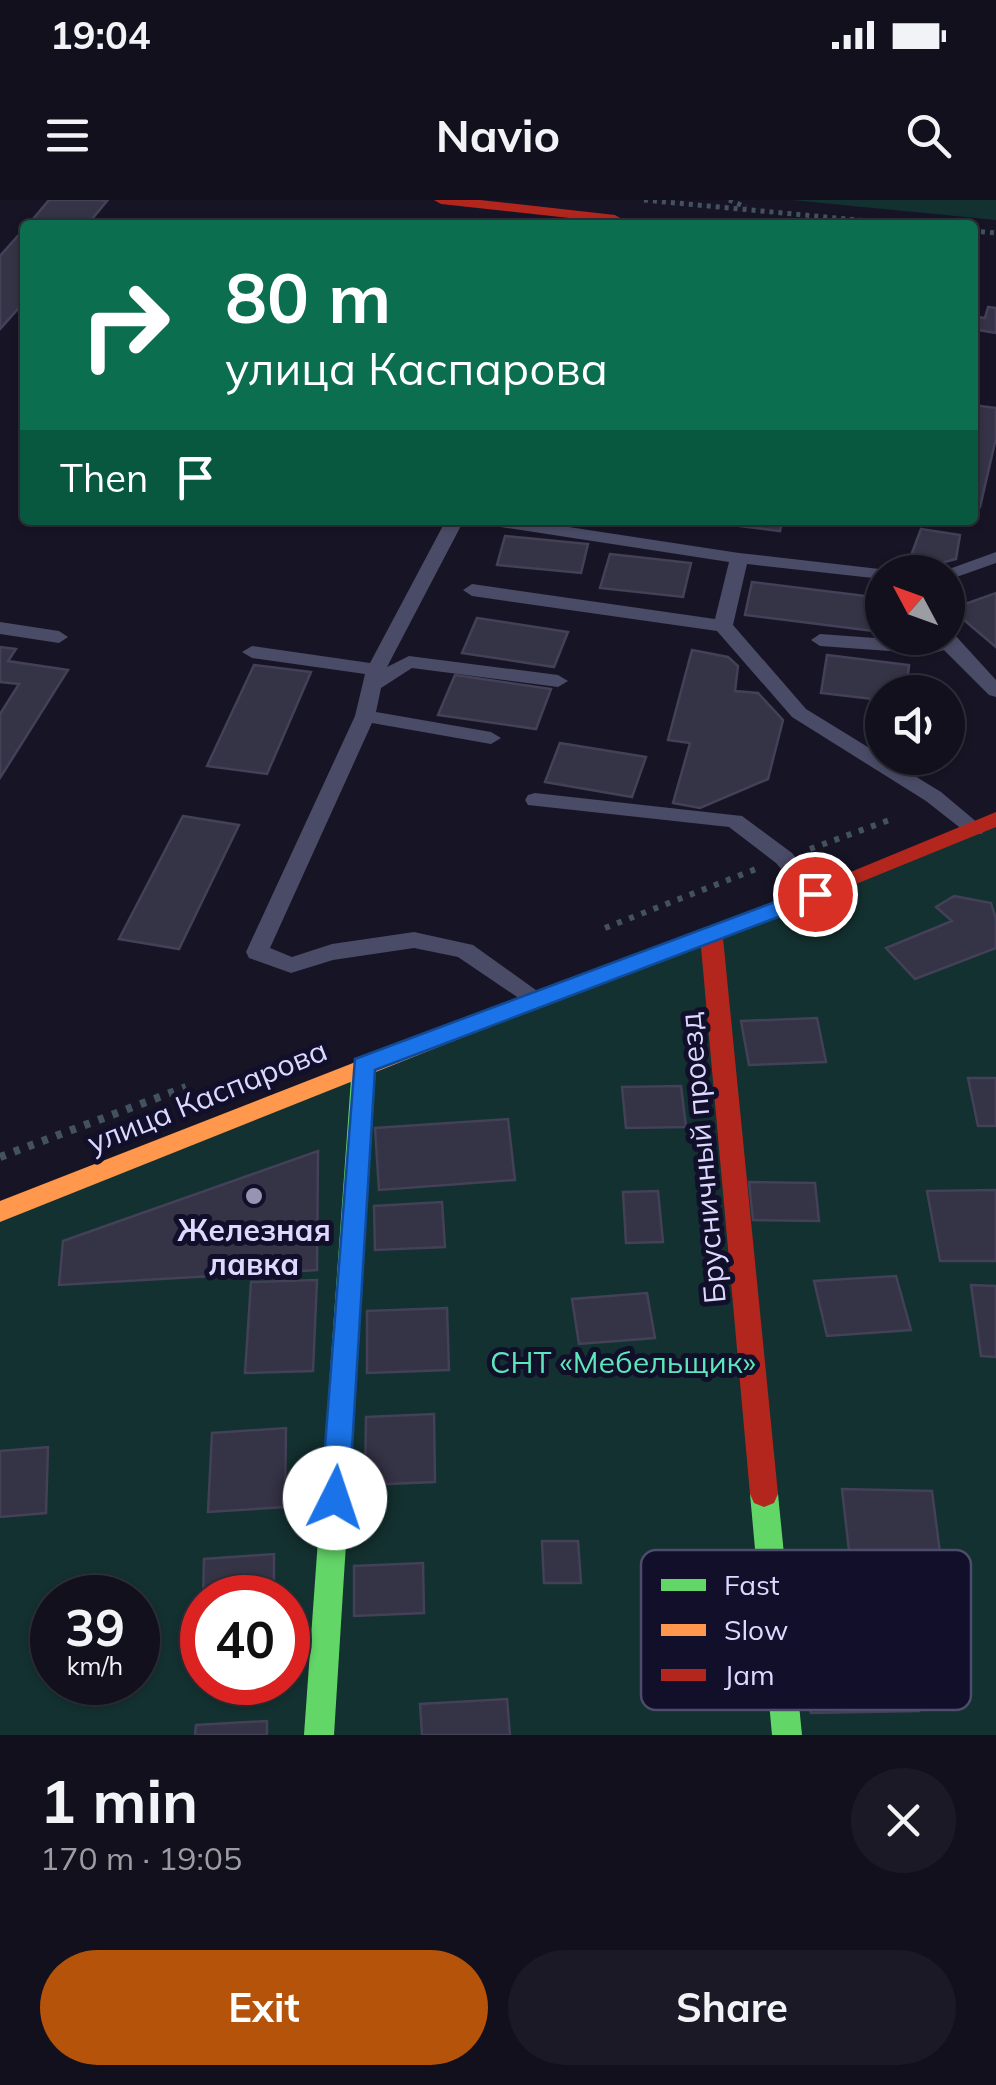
<!DOCTYPE html>
<meta charset="utf-8">
<style>
:root{--surface:#11101c;--page:#1a1925;--text:#f1f3f6;--muted:#9c9da3;--line:#30303b;--accent:#b45309}
body{margin:0;font-family:Mulish,sans-serif;background:var(--page);color:var(--text);height:100vh;display:flex;flex-direction:column;font-size:38px;white-space:nowrap}
*{box-sizing:border-box;margin:0}
p{font-size:32px;color:var(--muted)}
.icon{flex:none;width:55px;height:55px;fill:none;stroke:currentColor;stroke-width:2;stroke-linecap:round;stroke-linejoin:round}
.map{position:relative;height:1535px;overflow:hidden}
.details{display:flex;flex-direction:column;background:var(--surface);flex:1}
.details>*{flex:none}
.top-card{position:absolute;left:20px;top:20px;width:958px;height:305px;border-radius:10px;box-shadow:0 2px 8px #0004,0 0 0 2px var(--line);background:#0b6e4f;color:#fff;overflow:hidden}
.needle{width:65px;rotate:311deg}
.controls{position:absolute;left:865px;top:355px;display:grid;gap:20px}
.controls a{display:grid;place-items:center;width:100px;height:100px;border-radius:50%;background:var(--surface);box-shadow:0 2px 8px #0004,0 0 0 2px var(--line);font-size:50px}
.speed{position:absolute;left:30px;top:1375px;display:flex;gap:20px;font-size:50px;font-weight:700;text-align:center}
.speed>*{display:grid;place-content:center;width:130px;height:130px;border-radius:50%;background:var(--surface);box-shadow:0 2px 8px #0004,0 0 0 2px var(--line);line-height:1}
.speed small{font-size:25px;font-weight:400}
.speed .limit{border:15px solid #d22;background:#fff;color:#111}
.pin{position:absolute;display:grid;place-items:center;width:85px;height:85px;color:#fff;margin:-42px;border:5px solid #fff;border-radius:50%;box-shadow:0 2px 10px #0007}
.me{position:absolute;width:110px;margin:-55px;rotate:4deg;stroke-linejoin:round;filter:drop-shadow(0 0 8px #0008)}
.turn{display:flex;align-items:center;gap:35px;height:210px;padding:0 40px;font-size:45px}
.turn .icon{width:130px;height:130px;stroke-width:2.5}
.turn b{display:block;font-size:70px;line-height:85px}
.then{display:flex;align-items:center;height:95px;padding:0 40px;background:#0003;gap:20px;font-size:38px}
.round{display:grid;place-items:center;flex:none;width:105px;height:105px;border-radius:52px;background:var(--page)}
.headline{display:flex;align-items:center;justify-content:space-between;height:170px;padding:0 40px}
h1{font-size:60px;font-weight:700;line-height:75px}
.primary-button{display:flex;gap:20px;margin-top:auto;padding:20px 40px}
.primary-button a{flex:1;height:115px;border-radius:60px;background:var(--accent);color:#fff;font-size:40px;font-weight:700;line-height:115px;text-align:center}
.primary-button a+a{background:var(--page);color:var(--text)}
.status{display:flex;justify-content:space-between;align-items:center;height:70px;padding:0 50px;background:var(--surface);direction:ltr}
.status svg{height:28px;fill:currentColor}
header{display:flex;justify-content:space-between;align-items:center;height:130px;padding:0 40px;background:var(--surface);font-size:45px;font-weight:700}
.map>svg:first-child{display:block}
</style>
<div class="status"><b>19:04</b><svg viewBox="0 0 49 12"><path d="M0 12V9h3v3zM5 12V6h3v6zM10 12V3h3v9zM15 12V0h3v12zM26 1h20v11H26zM47 4h2v5h-2z"/></svg></div>
<header><svg class="icon" aria-label="menu" viewBox="0 0 24 24"><path d="M4 6h16M4 12h16M4 18h16"/></svg>Navio<svg class="icon" aria-label="search" viewBox="0 0 24 24"><circle cx="10" cy="10" r="6"/><path d="M15 15l6 6"/></svg></header>
<div class="map">
<svg width="996" height="1535" viewBox="0 0 996 1535">
<rect width="100%" height="100%" fill="#171525"/>
<g fill="#133130" fill-rule="evenodd">
<polygon points="792,0 996,0 996,20"/>
<path d="M996,619v916h-996v-523zM52,1398h86v84h-86zM202,1398h86v84h-86z"/>
</g>
<g fill="#353346" stroke="#434058" stroke-width="2.5">
<polygon points="49,0 98,0 107,1 87,25 28,25"/>
<polygon points="25,28 25,101 0,129 0,56"/>
<polygon points="988,107 996,108 996,133 972,129 972,116 985,118"/>
<polygon points="972,205 996,208 996,238 980,307 972,306"/>
<polygon points="716,320 777,320 782,322 780,331 715,323"/>
<polygon points="921,329 960,335 956,359 934,365 912,353"/>
<polygon points="505,336 588,344 581,373 497,365"/>
<polygon points="610,354 691,363 683,397 600,388"/>
<polygon points="752,382 882,398 882,432 745,415"/>
<polygon points="996,393 996,447 951,409"/>
<polygon points="477,418 568,432 554,467 462,453"/>
<polygon points="0,447 16,449 8,461 68,470 0,578 0,514 19,484 0,482"/>
<polygon points="692,450 728,457 738,466 735,491 758,493 783,520 768,579 700,608 673,603 690,543 668,540"/>
<polygon points="827,455 909,465 906,492 882,492 882,500 821,493"/>
<polygon points="254,465 311,472 267,574 207,566"/>
<polygon points="455,475 551,489 536,529 438,515"/>
<polygon points="560,543 646,557 632,597 545,582"/>
<polygon points="183,616 239,625 179,749 119,739"/>
<polygon points="954,696 991,703 996,719 996,748 915,779 886,748 952,721 936,707"/>
<polygon points="817,818 826,862 749,865 741,821"/>
<polygon points="968,878 996,878 996,926 978,926"/>
<polygon points="681,886 686,927 626,928 622,887"/>
<polygon points="508,919 515,980 379,990 375,928"/>
<polygon points="318,951 317,1070 59,1085 63,1041"/>
<polygon points="749,982 815,983 819,1021 753,1020"/>
<polygon points="996,990 996,1061 940,1061 927,991"/>
<polygon points="658,991 663,1042 626,1043 623,992"/>
<polygon points="442,1002 445,1047 375,1050 374,1006"/>
<polygon points="896,1076 911,1130 827,1136 814,1081"/>
<polygon points="317,1080 313,1171 245,1173 251,1082"/>
<polygon points="971,1085 996,1086 996,1157 981,1156"/>
<polygon points="647,1093 655,1138 579,1144 572,1099"/>
<polygon points="447,1108 449,1170 367,1173 367,1111"/>
<polygon points="434,1214 435,1282 365,1285 366,1217"/>
<polygon points="286,1228 285,1307 208,1312 212,1233"/>
<polygon points="48,1247 46,1313 0,1317 0,1251"/>
<polygon points="842,1289 932,1291 940,1353 849,1351"/>
<polygon points="542,1341 578,1341 581,1383 544,1383"/>
<polygon points="274,1354 274,1398 203,1398 204,1359"/>
<polygon points="423,1363 424,1413 354,1416 354,1366"/>
<polygon points="912,1467 919,1511 811,1513 806,1469"/>
<polygon points="507,1499 510,1535 422,1535 420,1504"/>
<polygon points="267,1521 267,1535 195,1535 196,1525"/>
</g>
<g fill="none" stroke-linecap="round" stroke-linejoin="round">
<g stroke="#435261" stroke-width="5" stroke-dasharray="4 5" stroke-linecap="butt">
<polyline points="644,0 911,25"/>
<polyline points="729,0 746,7"/>
<polyline points="972,31 996,33"/>
</g>
<g stroke="#435261" stroke-width="6" stroke-dasharray="5 8" stroke-linecap="butt">
<polyline points="810,649 892,619"/>
<polyline points="605,728 756,669"/>
</g>
<polyline stroke="#435261" stroke-width="8" stroke-dasharray="6 9" stroke-linecap="butt" points="0,957 186,887"/>
<g fill="#4a4b66" fill-rule="evenodd">
<polygon points="446,320 464,320 387,467 409,456 558,475 568,481 558,487 412,468 381,488 376,512 491,532 501,538 491,544 372,523 270,748 292,757 332,744 414,732 473,745 540,793 543,799 540,805 532,807 458,757 414,748 333,760 291,773 249,758 246,752 355,516 365,474 252,458 242,452 252,446 370,463"/>
<polygon points="479,320 523,320 739,353 888,370 890,372 882,372 882,379 747,364 733,425 806,509 941,592 985,629 982,634 968,634 926,601 792,517 717,431 472,396 463,390 472,384 715,419 729,362 488,325"/>
<polygon points="996,352 996,363 948,380 948,372 941,372"/>
<polygon points="0,422 59,431 68,437 59,443 0,434"/>
<polygon points="948,432 954,434 996,480 996,497 989,495 944,450 931,454 820,446 811,440 820,434 930,442 948,438"/>
<polygon points="535,593 742,616 792,653 826,695 823,700 807,700 776,663 729,627 528,605 525,600 528,595"/>
</g>
<g fill="#63d668" fill-rule="evenodd">
<polygon points="364,856 372,859 376,865 334,1535 304,1535 352,865 356,859"/>
<polygon points="764,1281 774,1285 778,1294 802,1535 772,1535 750,1294 754,1285"/>
</g>
<polygon fill="#ff974d" fill-rule="evenodd" points="458,822 466,824 470,830 466,836 0,1022 0,1001"/>
<g fill="#b3261e" fill-rule="evenodd">
<polygon points="434,0 480,0 615,15 622,19 615,23 441,4"/>
<polygon points="996,612 996,627 723,738 778,1294 774,1303 764,1307 754,1303 750,1294 701,747 466,836 450,836 446,830 450,824 807,690"/>
</g>
</g>
<polygon fill="#1a73e8" stroke="#114b97" stroke-width="2.5" points="815,687 823,689 826,694 823,700 375,870 349,1298 345,1308 335,1311 325,1308 321,1298 355,859"/>
<circle fill="#9694b3" stroke="#120f2b" stroke-width="4" cx="254" cy="996" r="10"/>
<g text-anchor="middle" dominant-baseline="central" stroke-width="10" stroke-linejoin="round" paint-order="stroke">
<g font-size="30" fill="#dbd9ff" stroke="#120f2b">
<text transform="translate(207 896) rotate(-22)">улица Каспарова</text>
<text transform="translate(702 958) rotate(-95)">Брусничный проезд</text>
</g>
<g font-size="30" font-weight="bold" fill="#dbd9ff" stroke="#120f2b">
<text x="254" y="1030">Железная<tspan x="254" dy="34">лавка</tspan></text>
</g>
<g font-size="30" fill="#5ee6bb" stroke="#120f2b">
<text x="623" y="1162">СНТ «Мебельщик»</text>
</g>
</g>
<rect x="641" y="1350" width="330" height="160" rx="15" fill="#120f2b" stroke="#4e4c6b" stroke-width="2.5"/>
<rect x="661" y="1379" width="45" height="12" fill="#63d668"/>
<rect x="661" y="1424" width="45" height="12" fill="#ff974d"/>
<rect x="661" y="1469" width="45" height="12" fill="#b3261e"/>
<g font-size="28" fill="#dbd9ff">
<text x="724" y="1395">Fast</text>
<text x="724" y="1440">Slow</text>
<text x="724" y="1485">Jam</text>
</g>
</svg>
<div class="controls">
<a><svg class="needle" viewBox="-14 -14 28 28"><path d="M0-13l5 13h-10z" fill="#e53935"/><path d="M0 13l5-13h-10z" fill="#9c9da3"/></svg></a>
<a><svg class="icon" aria-label="sound" viewBox="0 0 24 24"><path d="M4 9h4l5-4v14l-5-4H4zM17 9q2 3 0 6"/></svg></a>
</div>
<div class="speed"><div>39<small>km/h</small></div><div class="limit">40</div></div>
<div class="pin" style="left:815px;top:694px;background:#d93025"><svg class="icon" aria-label="arrive" viewBox="0 0 24 24"><path d="M6 21V4h12l-3 4 3 4H6"/></svg></div>
<svg class="me" style="left:335px;top:1298px" viewBox="-20 -20 40 40"><circle r="19" fill="#fff"/><path d="M0-13L10 11 0 6-10 11z" fill="#1a73e8"/></svg>
<div class="top-card">
<div class="turn"><svg class="icon" aria-label="right" viewBox="0 0 24 24"><path d="M7 20v-9h11M14 6l5 5-5 5"/></svg><div><b>80 m</b>улица Каспарова</div></div>
<div class="then">Then<svg class="icon" aria-label="arrive" viewBox="0 0 24 24"><path d="M6 21V4h12l-3 4 3 4H6"/></svg></div>
</div>
</div>
<section class="details">
<div class="headline"><div><h1>1 min</h1><p>170 m · 19:05</p></div><a class="round"><svg class="icon" aria-label="close" viewBox="0 0 24 24"><path d="M6 6l12 12M18 6L6 18"/></svg></a></div>
<div class="primary-button"><a>Exit</a><a>Share</a></div>
</section>
